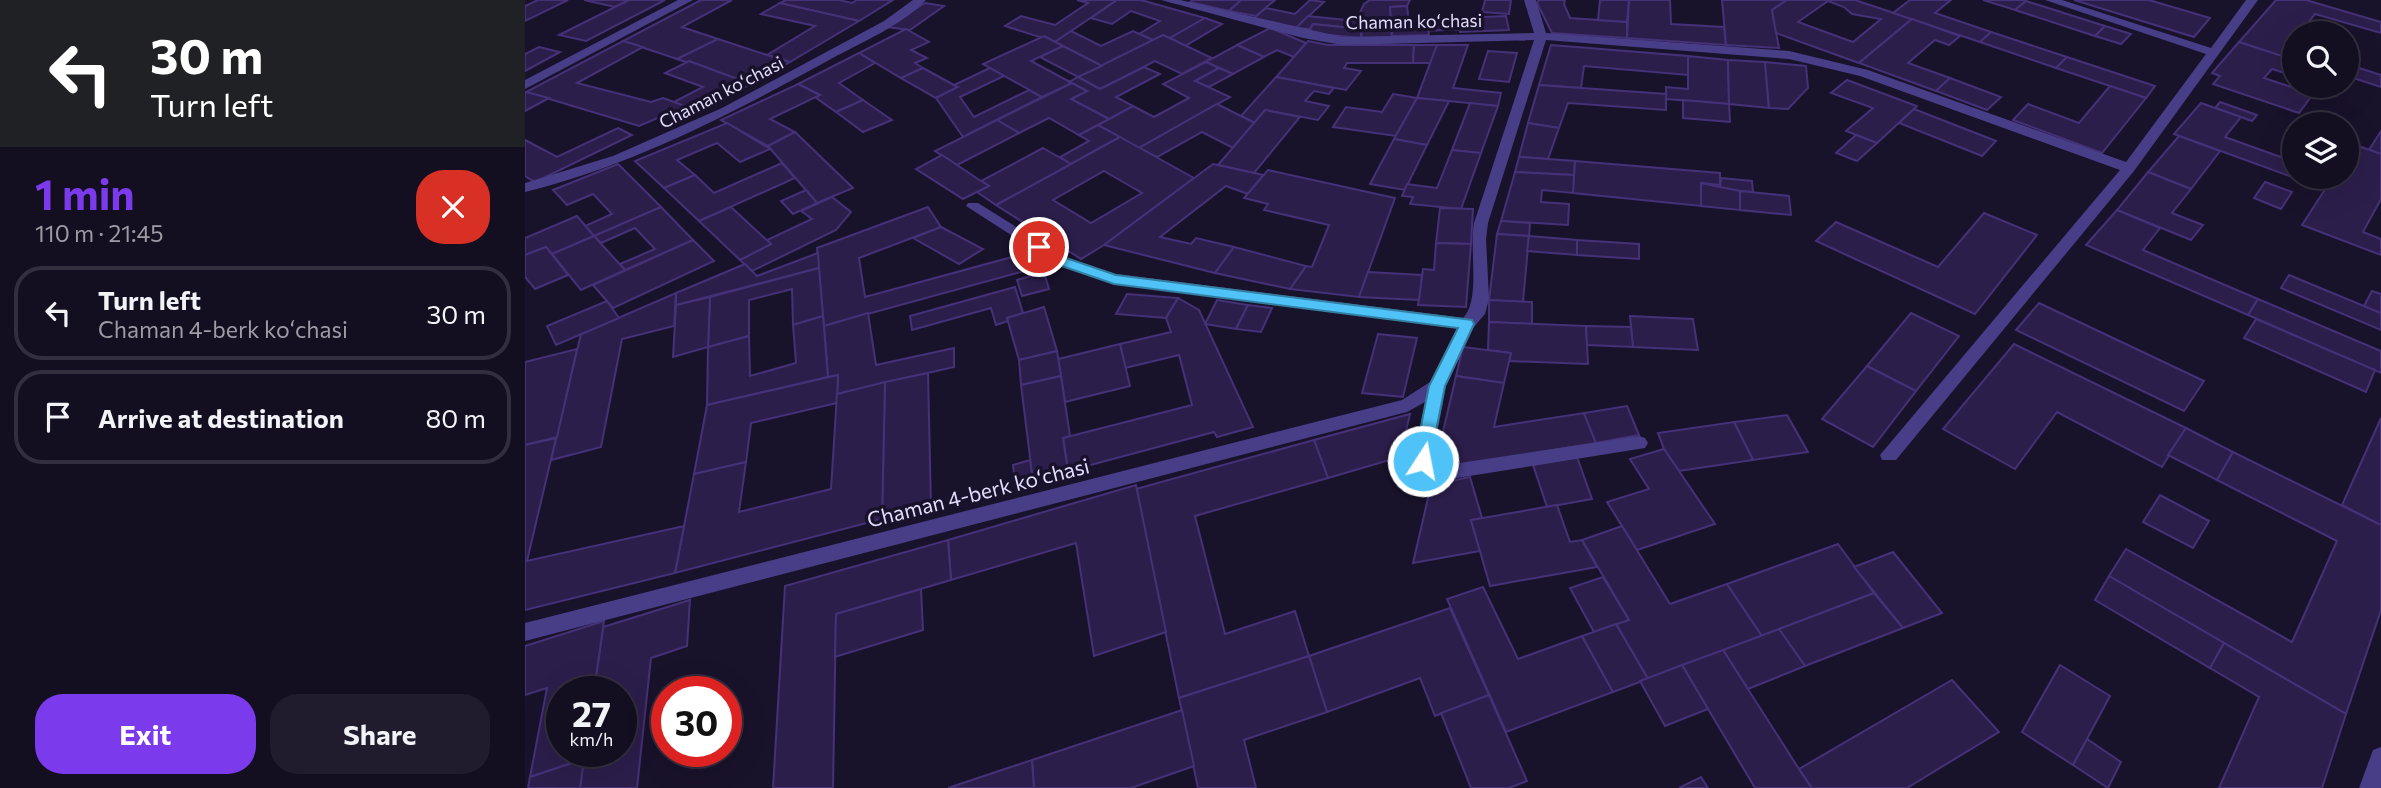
<!DOCTYPE html>
<meta charset="utf-8">
<style>
:root{--surface:#130e20;--page:#201c2d;--text:#f1f3f6;--muted:#9d9ca5;--line:#322e3e;--accent:#7c3aed}
body{margin:0;font-family:Commissioner,sans-serif;background:var(--page);color:var(--text);height:100vh;display:flex;flex-direction:column;font-size:26px;white-space:nowrap}
*{box-sizing:border-box;margin:0}
p{font-size:23px;color:var(--muted)}
.icon{flex:none;width:38px;height:38px;fill:none;stroke:currentColor;stroke-width:2;stroke-linecap:round;stroke-linejoin:round}
.map{position:relative;flex:1;overflow:hidden}
.drawer{display:flex;flex-direction:column;background:var(--surface);width:525px}
.drawer>*{flex:none}
.guide{background:#202124;color:#fff;overflow:hidden}
.controls{position:absolute;left:1757px;top:21px;display:grid;gap:14px}
.controls a{display:grid;place-items:center;width:77px;height:77px;border-radius:50%;background:var(--surface);box-shadow:0 7px 28px #0002,0 0 0 2px var(--line);font-size:35px}
.speed{position:absolute;left:21px;top:676px;display:flex;gap:14px;font-size:35px;font-weight:700;text-align:center}
.speed>*{display:grid;place-content:center;width:91px;height:91px;border-radius:50%;background:var(--surface);box-shadow:0 7px 28px #0002,0 0 0 2px var(--line);line-height:1}
.speed small{font-size:18px;font-weight:400}
.speed .limit{border:10px solid #d22;background:#fff;color:#111}
.pin{position:absolute;display:grid;place-items:center;width:60px;height:60px;color:#fff;margin:-30px;border:4px solid #fff;border-radius:50%;box-shadow:0 2px 7px #0007}
.me{position:absolute;width:77px;margin:-38px;rotate:11deg;stroke-linejoin:round;filter:drop-shadow(0 0 5px #0008)}
.turn{display:flex;align-items:center;gap:24px;height:147px;padding:0 35px;font-size:32px}
.turn .icon{width:91px;height:91px;stroke-width:2.5}
.turn b{display:block;font-size:49px;line-height:60px}
.round{display:grid;place-items:center;flex:none;width:74px;height:74px;border-radius:28px;background:var(--page)}
.overview{display:flex;align-items:center;justify-content:space-between;height:119px;padding:0 35px}
h1{font-size:42px;font-weight:700;line-height:52px;color:var(--accent)}
.primary-button{display:flex;gap:14px;margin-top:auto;padding:14px 35px}
.primary-button a{flex:1;height:80px;border-radius:28px;background:var(--accent);color:#fff;font-size:28px;font-weight:700;line-height:80px;text-align:center}
.primary-button a+a{background:var(--page);color:var(--text)}
ul{padding:0;list-style:none}
li{display:flex;align-items:center;gap:21px;height:94px;margin:0 14px 10px;padding:0 21px;border:4px solid var(--line);border-radius:28px}
li div{flex:1}
li b{display:block;font-size:26px}
li em{font-style:normal}
main{display:flex;flex:1;min-height:0}
.map>svg:first-child{display:block}
</style>
<main>
<section class="drawer">
<div class="guide">
<div class="turn"><svg class="icon" aria-label="left" viewBox="0 0 24 24"><path d="M17 20v-9H6M10 6l-5 5 5 5"/></svg><div><b>30 m</b>Turn left</div></div>
</div>
<div class="overview"><div><h1>1 min</h1><p>110 m · 21:45</p></div><a class="round" style="background:#d93025;color:#fff"><svg class="icon" aria-label="close" viewBox="0 0 24 24"><path d="M6 6l12 12M18 6L6 18"/></svg></a></div>
<ul>
<li><svg class="icon" aria-label="left" viewBox="0 0 24 24"><path d="M17 20v-9H6M10 6l-5 5 5 5"/></svg><div><b>Turn left</b><p>Chaman 4-berk koʻchasi</p></div><em>30 m</em></li>
<li><svg class="icon" aria-label="arrive" viewBox="0 0 24 24"><path d="M6 21V4h12l-3 4 3 4H6"/></svg><div><b>Arrive at destination</b></div><em>80 m</em></li>
</ul>
<div class="primary-button"><a>Exit</a><a>Share</a></div>
</section>
<div class="map">
<svg width="1856" height="788" viewBox="0 0 1856 788">
<rect width="100%" height="100%" fill="#19122b"/>
<g fill="#2c1e4b" stroke="#453177" stroke-width="2" fill-rule="evenodd">
<polygon points="13,0 43,0 0,21 0,6"/>
<polygon points="59,0 104,0 90,7"/>
<polygon points="104,0 140,0 61,41 34,35"/>
<polygon points="176,0 207,0 157,27 193,39 152,59 98,41"/>
<polygon points="261,0 314,0 327,3 332,0 368,0 334,21 255,3"/>
<polygon points="552,0 592,0 530,42 480,26 496,16 530,25 563,3"/>
<polygon points="592,0 616,0 680,18 645,38 638,35 628,40 614,34 635,21 606,11 587,24 566,18"/>
<polygon points="668,0 716,0 704,11 665,2"/>
<polygon points="716,0 750,0 731,16 704,11"/>
<polygon points="785,0 799,2 771,28 728,19 741,8 770,14"/>
<polygon points="845,0 885,0 882,6 865,7 866,28 836,29 788,24 785,29 771,28 783,16 831,21 839,4"/>
<polygon points="960,0 986,0 984,14 957,12"/>
<polygon points="1014,0 1040,0 1039,4 1045,18 1102,22 1102,38 1027,33 1012,3"/>
<polygon points="1075,0 1104,0 1102,22 1073,20"/>
<polygon points="1104,0 1145,0 1146,24 1199,27 1201,45 1102,38"/>
<polygon points="1197,0 1262,0 1247,10 1254,48 1201,45"/>
<path d="M1262,0h68l57,19 -53,44 -83,-30 -4,-23zM1303,1l16,6 8,7 29,5 -28,23 -55,-20z"/>
<polygon points="1385,0 1426,0 1410,13 1466,32 1455,42 1368,13"/>
<polygon points="1458,0 1498,0 1501,1 1490,10"/>
<polygon points="1549,0 1624,0 1685,18 1669,37"/>
<polygon points="1751,0 1781,0 1856,22 1856,33 1790,14 1775,33 1769,33 1769,40 1765,46 1769,48 1769,60 1714,42"/>
<polygon points="1501,1 1580,26 1570,36 1490,10"/>
<polygon points="255,3 334,21 265,62 242,55 290,26 236,14"/>
<polygon points="400,3 419,6 385,30 362,27"/>
<polygon points="882,6 884,24 903,23 904,35 867,36 865,7"/>
<polygon points="981,16 984,30 935,32 933,18"/>
<polygon points="680,18 697,24 660,46 645,38"/>
<polygon points="1387,19 1435,36 1424,45 1410,40 1383,63 1425,78 1411,91 1334,63"/>
<polygon points="933,20 934,30 918,30 917,21"/>
<polygon points="902,21 917,21 918,30 903,31"/>
<polygon points="788,24 836,29 836,38 783,33"/>
<polygon points="1580,26 1606,34 1596,44 1570,36"/>
<polygon points="745,28 781,43 769,57 752,50 739,57 712,45"/>
<polygon points="866,28 867,39 837,41 836,29"/>
<polygon points="381,29 404,42 386,50 402,58 390,63 398,68 376,78 334,53"/>
<polygon points="546,31 576,46 608,31 628,40 577,66 530,42"/>
<polygon points="1466,32 1542,57 1531,68 1455,42"/>
<polygon points="638,35 687,58 657,74 630,61 575,89 553,77"/>
<polygon points="519,36 538,46 506,61 547,83 517,97 458,64"/>
<polygon points="193,39 242,55 265,62 226,84 152,59"/>
<polygon points="98,41 118,47 52,83 126,102 138,98 161,106 114,126 1,92"/>
<polygon points="783,41 803,45 889,45 888,63 822,63 819,68 836,71 821,90 751,77"/>
<polygon points="1714,42 1769,60 1769,76 1747,69 1739,78 1788,94 1774,113 1688,84 1695,76 1687,73"/>
<polygon points="712,45 739,57 708,74 681,62"/>
<polygon points="889,45 912,45 906,63 888,63"/>
<polygon points="912,45 943,45 928,88 976,93 973,106 892,98"/>
<polygon points="1026,45 1163,56 1163,75 1059,66 1056,88 1014,85"/>
<polygon points="538,46 577,66 553,77 515,57"/>
<polygon points="14,47 35,52 0,71 0,54"/>
<polygon points="963,51 992,53 984,82 954,79"/>
<polygon points="334,53 350,63 314,83 338,100 311,112 290,97 295,95 273,84"/>
<polygon points="1163,56 1203,60 1204,104 1141,99 1141,87 1163,89"/>
<polygon points="1542,57 1630,86 1621,98 1531,68"/>
<polygon points="1203,60 1240,62 1244,108 1204,104"/>
<polygon points="164,61 226,84 174,112 149,102 178,87 140,73"/>
<polygon points="681,62 694,68 670,81 705,97 614,148 573,125 608,106 629,117 664,98 638,84"/>
<polygon points="1240,62 1281,66 1283,88 1263,109 1244,108"/>
<polygon points="1822,64 1856,75 1856,87 1822,76"/>
<polygon points="619,67 635,74 591,97 608,106 584,119 546,99 562,91 544,82 553,77 575,89"/>
<polygon points="398,68 429,85 433,87 411,98 376,78"/>
<polygon points="465,68 479,76 435,97 449,117 504,90 517,97 438,137 411,98 433,87 429,85"/>
<polygon points="694,68 708,74 684,87 670,81"/>
<polygon points="751,77 809,88 804,94 789,91 780,101 804,106 793,120 740,110 730,123 716,116"/>
<polygon points="1425,78 1476,97 1462,110 1411,91"/>
<polygon points="1322,80 1392,106 1352,143 1321,131 1348,108 1306,93"/>
<polygon points="547,83 562,91 546,99 584,119 554,135 524,118 494,133 472,120"/>
<polygon points="273,84 295,95 245,119 270,132 243,146 196,120"/>
<polygon points="1014,85 1141,94 1141,110 1043,103 1034,128 1003,123"/>
<polygon points="1585,86 1621,98 1577,153 1488,120 1503,104 1554,123"/>
<polygon points="0,92 1,92 24,98 0,111"/>
<polygon points="868,94 892,98 871,136 808,127 821,107 857,112"/>
<polygon points="892,98 924,101 902,145 869,139"/>
<polygon points="338,100 367,120 338,132 311,112"/>
<polygon points="1158,100 1204,104 1205,122 1158,118"/>
<polygon points="1695,102 1732,115 1727,121 1690,108"/>
<polygon points="945,103 973,106 956,153 927,150"/>
<polygon points="1676,103 1716,117 1700,137 1767,161 1769,158 1769,177 1808,177 1800,189 1649,134"/>
<polygon points="692,104 730,123 708,148 677,132 632,157 614,148"/>
<polygon points="1389,109 1471,141 1457,156 1374,123"/>
<polygon points="740,110 775,117 729,173 693,165"/>
<polygon points="472,120 494,133 432,165 410,151"/>
<polygon points="202,123 245,149 215,162 192,143 152,160 170,175 139,188 110,161"/>
<polygon points="1003,123 1034,128 1023,159 994,157"/>
<polygon points="573,125 595,137 546,164 535,157 564,141 554,135"/>
<polygon points="93,128 107,135 10,182 0,176 0,140 32,157"/>
<polygon points="1856,131 1856,154 1844,150"/>
<polygon points="270,132 328,188 292,203 243,146"/>
<polygon points="1331,135 1352,143 1332,161 1311,153"/>
<polygon points="1654,136 1695,151 1666,189 1623,172"/>
<path d="M595,137l74,41 -90,67 -23,14 -85,-54zM579,171l38,22 -51,30 -38,-23z"/>
<polygon points="869,139 902,145 880,190 845,184"/>
<polygon points="1828,144 1856,154 1856,199 1838,232 1856,239 1856,255 1777,225 1808,177 1822,177 1822,154"/>
<polygon points="518,148 546,164 471,205 452,192 464,186 456,181"/>
<polygon points="927,150 956,153 936,209 885,204 888,197 877,196 882,184 912,188"/>
<polygon points="417,155 456,181 464,186 438,199 391,169"/>
<polygon points="994,157 1050,161 1049,175 990,172"/>
<polygon points="1050,161 1195,173 1195,185 1176,183 1176,206 1048,193"/>
<polygon points="257,163 270,178 174,221 139,188 170,175 189,193"/>
<polygon points="93,164 136,207 69,236 60,226 87,214 68,194 42,205 28,190"/>
<polygon points="688,164 738,175 723,194 701,186 635,237 666,244 671,238 709,247 690,273 579,245"/>
<polygon points="743,170 870,198 834,297 765,289 781,266 787,267 804,225 739,210 743,204 719,198"/>
<polygon points="990,172 1049,175 1048,193 1017,190 1016,202 1044,204 1043,225 976,221"/>
<polygon points="1623,172 1666,189 1647,213 1678,225 1666,240 1592,210"/>
<polygon points="1196,178 1227,181 1228,192 1195,189"/>
<polygon points="1740,182 1767,192 1756,209 1729,198"/>
<polygon points="1176,183 1215,191 1215,210 1176,206"/>
<polygon points="281,190 292,203 268,214 256,201"/>
<polygon points="1215,191 1264,196 1266,215 1215,210"/>
<polygon points="307,197 326,212 311,230 227,271 215,260 246,244 242,240 287,219 276,211"/>
<polygon points="136,207 168,240 100,270 95,264 130,249 110,228 76,243 69,236"/>
<polygon points="206,207 246,244 215,260 174,221"/>
<polygon points="403,207 416,227 334,258 340,297 498,254 503,270 299,326 292,248"/>
<polygon points="915,208 948,209 946,244 911,243"/>
<polygon points="1592,210 1635,228 1618,250 1733,299 1723,315 1561,245"/>
<polygon points="1459,213 1512,235 1450,314 1291,241 1311,222 1413,267"/>
<polygon points="52,216 69,236 27,254 21,247 0,255 0,238"/>
<polygon points="976,221 1005,223 1004,236 972,234"/>
<polygon points="416,227 458,249 434,264 388,238"/>
<polygon points="972,234 1004,236 998,302 964,300"/>
<polygon points="69,236 100,270 56,290 27,254"/>
<polygon points="1004,236 1052,240 1052,255 1002,251"/>
<polygon points="168,240 189,261 88,308 68,285"/>
<polygon points="1052,240 1114,244 1114,259 1052,255"/>
<polygon points="911,243 946,244 941,307 893,305 898,269 909,270"/>
<polygon points="21,247 43,275 10,289 0,277 0,255"/>
<polygon points="709,247 781,266 765,289 690,273"/>
<polygon points="293,253 294,268 151,305 151,293 220,264 232,276"/>
<polygon points="294,268 298,316 268,325 267,289 224,300 224,336 183,347 185,297"/>
<polygon points="519,272 524,289 497,296 492,280"/>
<polygon points="843,272 897,275 894,300 834,297"/>
<polygon points="1764,275 1856,313 1856,330 1756,288"/>
<polygon points="490,287 498,313 482,318 483,321 471,325 466,308 387,330 385,316"/>
<polygon points="1847,291 1856,294 1856,313 1839,306"/>
<polygon points="151,293 149,326 97,339 76,447 26,460 56,334"/>
<polygon points="602,294 653,298 641,318 591,314"/>
<polygon points="185,297 183,347 148,357 151,305"/>
<polygon points="653,298 674,310 728,427 692,437 689,432 543,471 538,438 667,405 654,355 600,368 595,344 646,332 641,318"/>
<polygon points="1733,299 1856,351 1856,373 1723,315"/>
<polygon points="692,300 723,305 711,329 680,324"/>
<polygon points="964,300 1007,302 1007,324 964,322"/>
<polygon points="82,301 94,318 31,345 22,326"/>
<polygon points="1514,303 1679,381 1659,411 1491,330"/>
<polygon points="723,305 747,308 736,332 711,329"/>
<polygon points="519,307 532,351 494,360 482,318"/>
<polygon points="343,313 351,365 429,348 429,367 312,394 313,375 303,377 299,326"/>
<polygon points="1386,313 1434,336 1391,391 1342,366"/>
<polygon points="298,316 303,377 182,405 183,347 224,336 225,376 271,363 268,325"/>
<polygon points="1105,316 1168,319 1173,350 1108,347"/>
<polygon points="1731,319 1850,370 1841,392 1719,338"/>
<polygon points="964,322 1061,326 1063,364 984,361 986,353 963,350"/>
<polygon points="1061,326 1106,327 1108,347 1062,345"/>
<polygon points="853,334 892,338 878,397 837,393"/>
<polygon points="595,344 605,386 540,402 533,359"/>
<polygon points="1489,344 1661,428 1637,467 1532,412 1490,469 1418,429"/>
<polygon points="938,347 986,353 979,383 931,376"/>
<polygon points="52,349 32,437 0,445 0,362"/>
<polygon points="532,351 536,376 496,385 494,360"/>
<polygon points="1342,366 1391,391 1348,447 1297,419"/>
<polygon points="403,373 406,507 357,519 360,382"/>
<polygon points="313,375 312,403 226,423 221,462 169,474 182,405"/>
<polygon points="536,376 545,436 538,438 543,471 508,481 496,385"/>
<polygon points="931,376 979,383 969,427 1059,413 1071,443 909,470"/>
<polygon points="360,382 357,519 150,573 169,474 221,462 214,512 306,489 312,394"/>
<polygon points="1102,406 1114,435 1071,443 1059,413"/>
<polygon points="885,414 875,457 803,478 789,440"/>
<polygon points="1262,415 1283,452 1228,460 1209,422"/>
<polygon points="1856,418 1856,525 1817,505"/>
<polygon points="1209,422 1228,460 1154,471 1139,449 1133,433"/>
<polygon points="1661,428 1708,452 1692,480 1643,455"/>
<polygon points="31,438 2,561 159,526 150,573 0,610 0,445"/>
<polygon points="789,440 803,478 670,516 700,634 770,611 784,656 654,698 611,489"/>
<polygon points="1139,449 1190,524 1112,550 1082,502 1124,489 1105,459"/>
<polygon points="1708,452 1856,525 1856,610 1821,714 1584,576 1601,549 1767,642 1812,541 1692,480"/>
<polygon points="1052,457 1067,499 1022,507 1008,465"/>
<polygon points="505,460 508,481 490,485 488,465"/>
<polygon points="945,477 957,518 946,520 955,551 888,563 906,485"/>
<polygon points="611,485 641,632 569,656 551,543 426,580 423,540"/>
<polygon points="1635,495 1684,521 1668,548 1618,522"/>
<polygon points="1032,505 1045,542 1057,540 1072,567 965,586 946,520"/>
<polygon points="1097,526 1145,604 1202,584 1237,636 1123,679 1091,624 1104,620 1057,540"/>
<polygon points="423,540 426,580 311,614 308,788 248,788 260,586"/>
<polygon points="1313,544 1349,593 1237,636 1202,584"/>
<polygon points="1368,552 1417,613 1378,628 1329,567"/>
<polygon points="1584,576 1699,643 1685,668 1570,600"/>
<polygon points="1078,577 1104,620 1069,632 1045,588"/>
<polygon points="958,587 993,659 1057,636 1088,692 981,732 922,599"/>
<polygon points="396,589 398,630 310,657 311,614"/>
<polygon points="1349,593 1378,628 1280,666 1254,629"/>
<polygon points="165,600 162,646 126,658 112,788 55,788 60,751 96,751 96,691 69,691 78,627"/>
<polygon points="925,608 964,695 910,716 895,678 802,712 784,656"/>
<polygon points="79,621 69,691 37,691 37,751 60,751 59,759 5,777 22,688 0,695 0,646"/>
<polygon points="1091,624 1123,679 1088,692 1057,636"/>
<polygon points="1254,629 1280,666 1223,689 1198,650"/>
<polygon points="1699,643 1821,714 1797,788 1694,788 1734,697 1685,668"/>
<polygon points="1198,650 1274,769 1287,788 1230,788 1157,665"/>
<polygon points="784,656 802,712 719,740 731,788 673,788 654,698"/>
<polygon points="1157,665 1183,709 1140,726 1115,681"/>
<polygon points="1535,665 1585,696 1548,765 1497,732"/>
<polygon points="1427,680 1474,732 1382,788 1287,788 1274,769"/>
<polygon points="964,695 1002,781 984,788 946,788 916,713"/>
<polygon points="657,710 669,766 606,788 509,788 507,760"/>
<polygon points="1562,739 1596,762 1583,788 1548,765"/>
<polygon points="59,759 55,788 3,788 5,777"/>
<polygon points="507,760 509,788 423,788"/>
<polygon points="1176,777 1183,788 1154,788"/>
</g>
<g fill="none" stroke-linecap="round" stroke-linejoin="round">
<g fill="#483e88" fill-rule="evenodd">
<polygon points="153,0 168,0 0,89 0,80"/>
<path d="M388,0h13c-25,26 -64,42 -95,59 -98,54 -197,106 -306,133v-9l88,-27 109,-48 162,-87z"/>
<path d="M636,0h19l162,37 192,-4 -10,-33h12l10,33 243,18 79,19 258,92 80,-108 -161,-54h17l149,48 35,-48h12l-124,171 -238,289h-14l-2,-5 240,-285 -260,-94 -71,-17 -243,-19 -58,183 -2,16 3,60 -4,15 -11,13 -28,59 -14,75 8,5 199,-30 6,2 3,5 -3,5 -207,33 -19,-8 -5,-12 11,-59 -18,10 -882,229v-18l877,-223 28,-18 27,-54 -343,-44 -58,-20 -90,-58 2,-3h10l88,55 50,16 347,44c18,-18 6,-69 11,-95l60,-183 -192,5 -39,-7z"/>
<polygon points="1856,747 1856,788 1834,788 1848,750"/>
</g>
</g>
<polygon fill="#4fc3f7" stroke="#337fa1" stroke-width="2" points="514,243 541,258 591,275 947,320 949,324 920,386 904,466 892,466 889,461 904,386 933,328 589,284 531,264 509,250 507,247"/>
<g text-anchor="middle" dominant-baseline="central" stroke-width="7" stroke-linejoin="round" paint-order="stroke">
<g font-size="18" fill="#e4ddfe" stroke="#19122b">
<text transform="translate(889 21) rotate(-1)">Chaman koʻchasi</text>
<text transform="translate(196 92) rotate(-27)">Chaman koʻchasi</text>
</g>
<g font-size="21" fill="#e4ddfe" stroke="#19122b">
<text transform="translate(453 492) rotate(-14)">Chaman 4-berk koʻchasi</text>
</g>
</g>
</svg>
<div class="controls">
<a><svg class="icon" aria-label="search" viewBox="0 0 24 24"><circle cx="10" cy="10" r="6"/><path d="M15 15l6 6"/></svg></a>
<a><svg class="icon" aria-label="layers" viewBox="0 0 24 24"><path d="M12 4l9 5-9 5-9-5zM3 14l9 5 9-5"/></svg></a>
</div>
<div class="speed"><div>27<small>km/h</small></div><div class="limit">30</div></div>
<div class="pin" style="left:514px;top:247px;background:#d93025"><svg class="icon" aria-label="arrive" viewBox="0 0 24 24"><path d="M6 21V4h12l-3 4 3 4H6"/></svg></div>
<svg class="me" style="left:898px;top:461px" viewBox="-20 -20 40 40"><circle r="17" fill="#4fc3f7" stroke="#fff" stroke-width="3"/><path d="M0-11L8 9 0 5-8 9z" fill="#fff"/></svg>
</div>
</main>
